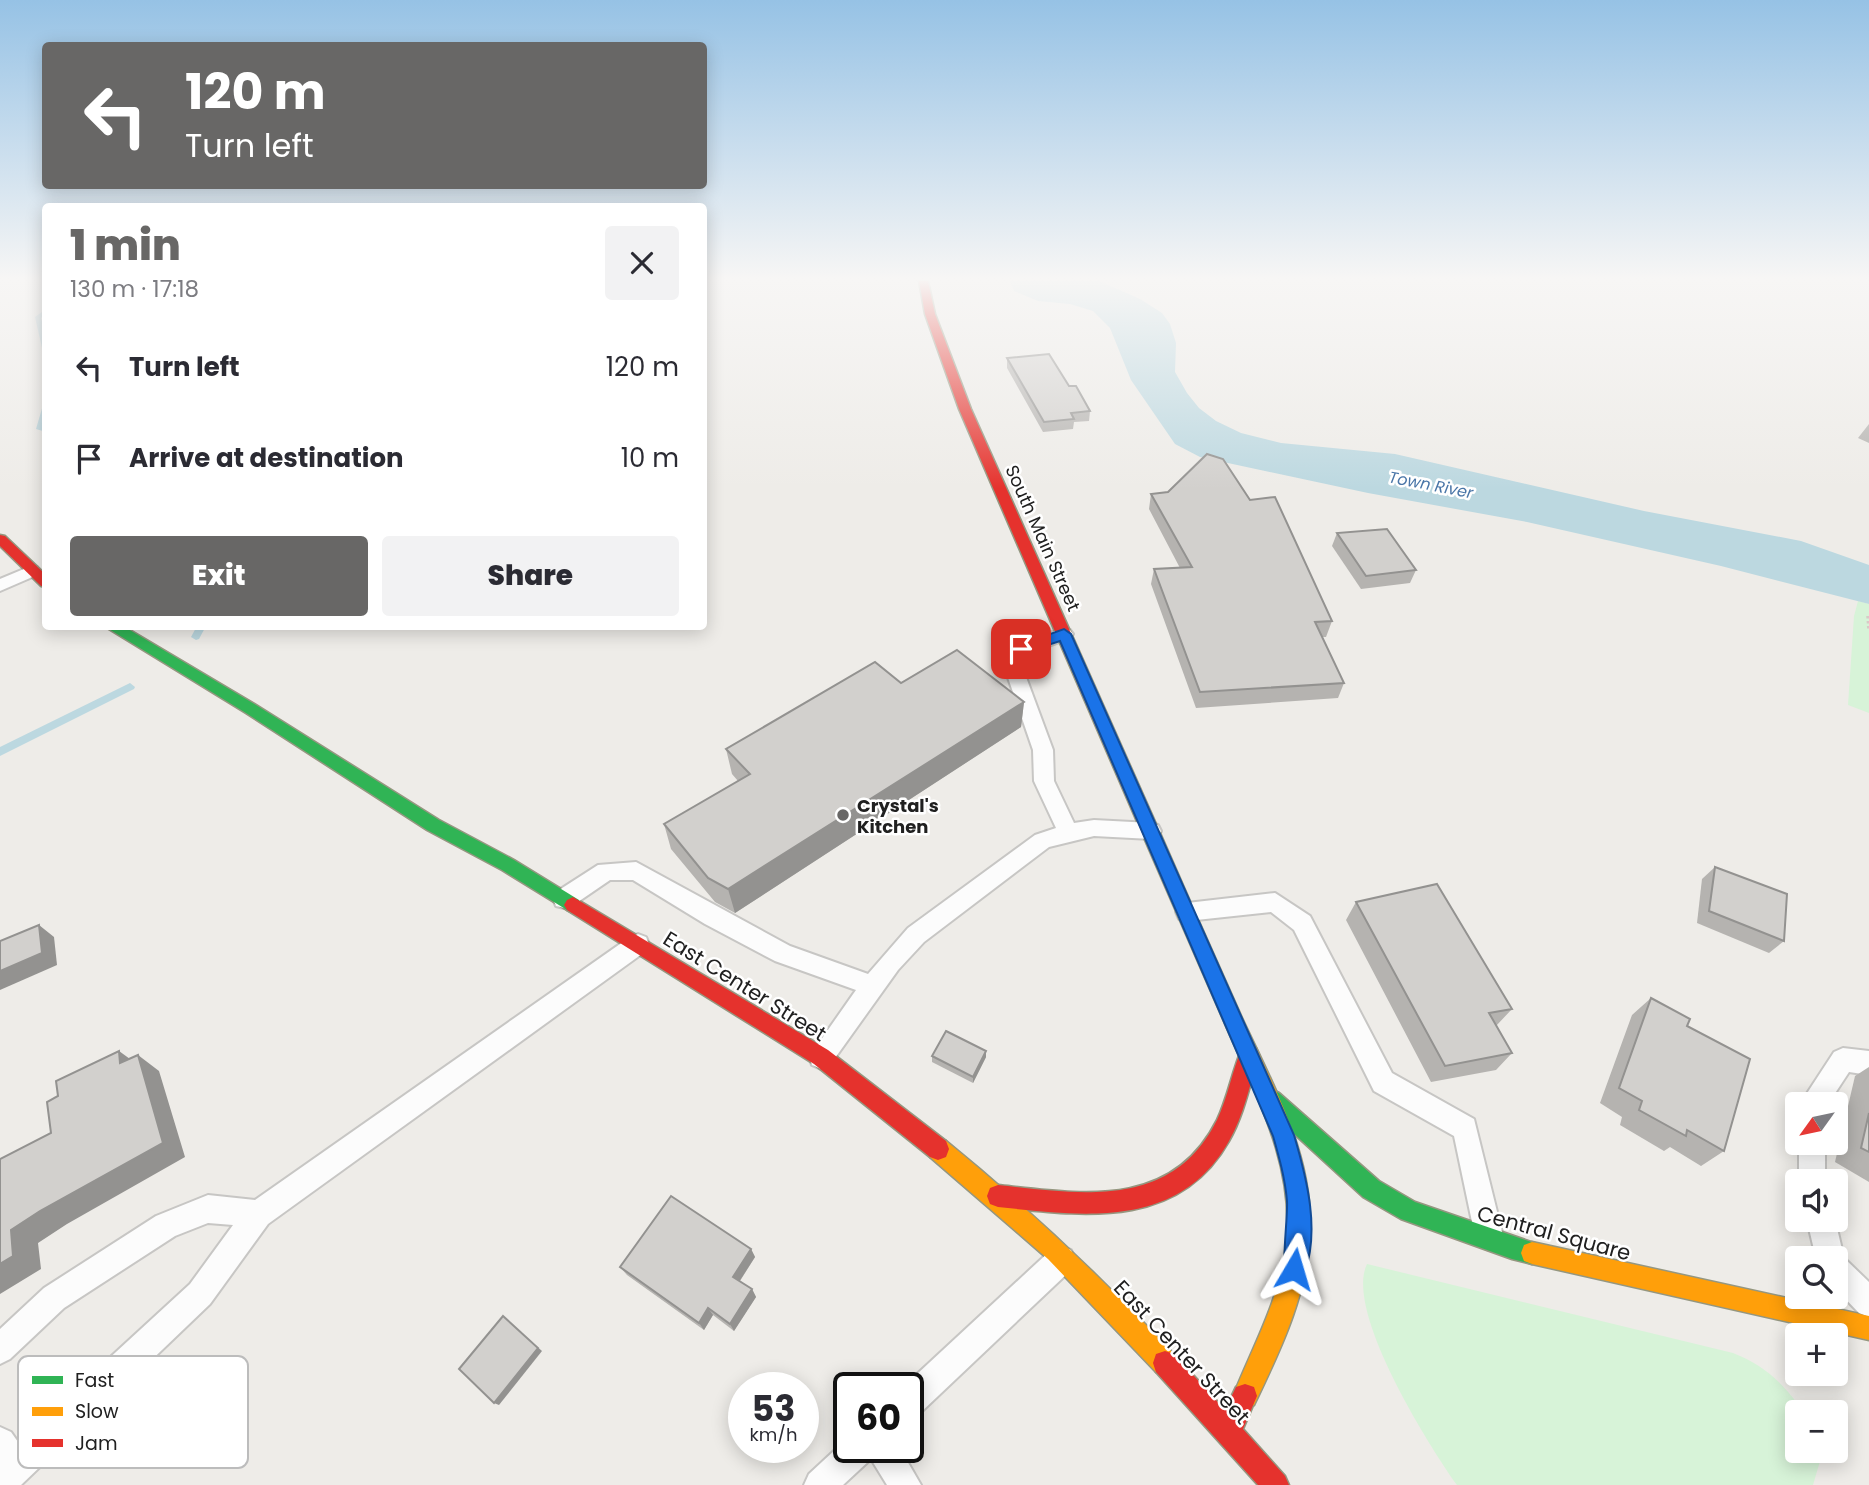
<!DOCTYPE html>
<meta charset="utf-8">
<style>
:root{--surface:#fff;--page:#f2f2f3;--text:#2b2b33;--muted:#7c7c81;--accent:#686766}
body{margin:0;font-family:Poppins,sans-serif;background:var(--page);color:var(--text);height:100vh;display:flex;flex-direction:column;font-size:26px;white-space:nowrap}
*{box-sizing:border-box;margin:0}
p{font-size:23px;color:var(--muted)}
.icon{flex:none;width:38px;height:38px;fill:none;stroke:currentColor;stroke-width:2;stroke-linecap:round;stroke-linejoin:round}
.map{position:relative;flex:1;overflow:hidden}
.drawer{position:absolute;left:42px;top:203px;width:665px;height:427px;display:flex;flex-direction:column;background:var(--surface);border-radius:7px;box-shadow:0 4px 18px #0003}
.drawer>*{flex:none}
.guide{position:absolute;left:42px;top:42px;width:665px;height:147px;border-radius:7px;box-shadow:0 4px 18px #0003;background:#686766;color:#fff;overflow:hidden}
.needle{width:46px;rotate:237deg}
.controls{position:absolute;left:1785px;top:1092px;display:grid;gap:14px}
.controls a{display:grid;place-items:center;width:63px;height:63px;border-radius:7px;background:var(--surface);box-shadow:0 4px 18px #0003;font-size:35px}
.speed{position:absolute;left:728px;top:1372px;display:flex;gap:14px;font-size:35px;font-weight:700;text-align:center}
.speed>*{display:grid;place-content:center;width:91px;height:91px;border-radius:50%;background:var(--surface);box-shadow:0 4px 18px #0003;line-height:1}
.speed small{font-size:18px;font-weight:400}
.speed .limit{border:4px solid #111;border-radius:10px;background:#fff;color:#111}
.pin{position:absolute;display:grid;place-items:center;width:60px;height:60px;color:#fff;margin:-30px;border-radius:14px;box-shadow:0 4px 10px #0006}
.me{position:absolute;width:77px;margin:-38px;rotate:7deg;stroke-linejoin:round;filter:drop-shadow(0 0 5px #0008)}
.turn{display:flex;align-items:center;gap:24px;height:147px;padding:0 28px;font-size:32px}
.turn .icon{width:91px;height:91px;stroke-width:2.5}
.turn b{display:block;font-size:49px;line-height:60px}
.round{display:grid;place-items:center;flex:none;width:74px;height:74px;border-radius:7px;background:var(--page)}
.headline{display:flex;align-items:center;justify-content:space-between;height:119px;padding:0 28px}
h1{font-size:42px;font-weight:800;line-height:52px;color:var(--accent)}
.primary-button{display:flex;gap:14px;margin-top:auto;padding:14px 28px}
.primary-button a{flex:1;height:80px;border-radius:7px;background:var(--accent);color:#fff;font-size:28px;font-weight:800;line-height:80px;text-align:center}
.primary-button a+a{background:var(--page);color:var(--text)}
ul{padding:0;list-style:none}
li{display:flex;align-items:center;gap:21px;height:91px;padding:0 28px}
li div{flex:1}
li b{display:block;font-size:26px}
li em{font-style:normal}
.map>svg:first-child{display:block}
</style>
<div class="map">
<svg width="1869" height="1485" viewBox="0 0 1869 1485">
<rect width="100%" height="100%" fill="#eeece8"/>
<g fill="#d7f3d8">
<polygon points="1858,601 1869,604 1869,713 1848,705 1854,616"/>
<path d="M1367,1264l366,89c28,11 46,26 64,50l11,-2 6,11h-17v39h26l-10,34h-356c-28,-39 -113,-174 -90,-221z"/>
</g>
<polygon fill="#bcd8e0" points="1010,281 1099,281 1140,299 1162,313 1170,324 1176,343 1175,372 1187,393 1199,408 1216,421 1241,433 1281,443 1395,454 1644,511 1801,541 1869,565 1869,604 1721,566 1527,522 1368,493 1200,457 1175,444 1131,380 1110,328 1093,311 1070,304 1038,301 1014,291"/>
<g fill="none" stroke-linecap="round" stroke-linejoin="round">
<g fill="#bcd8e0" fill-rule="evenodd">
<polygon points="46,309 46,314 41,318 46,335 46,354 43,352 35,317"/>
<polygon points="43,405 46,405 46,432 36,429"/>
<polygon points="197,626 206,626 199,639 196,640 191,637"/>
<polygon points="130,683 135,687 134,689 0,756 0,747"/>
</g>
<defs>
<g id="lane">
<polygon points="31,566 37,567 39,571 37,575 0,591 0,579"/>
<polygon points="1064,628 1070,630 1073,634 1070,638 1029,653 1023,669 1053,750 1054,781 1074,823 1094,820 1151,823 1158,825 1161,831 1158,837 1151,839 1094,836 1049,847 924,942 898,970 830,1065 821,1069 812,1065 809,1057 856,990 775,961 705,924 633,880 610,880 572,906 564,908 556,906 553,899 556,892 598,865 636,862 790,946 868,974 908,928 1035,835 1056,828 1034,781 1033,750 1005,669 1015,645"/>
<polygon points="1275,893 1310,916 1392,1073 1474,1119 1503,1236 1499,1246 1489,1250 1479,1246 1475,1236 1454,1136 1374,1091 1294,930 1271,912 1187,921 1179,919 1176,912 1179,905 1187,903"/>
<polygon points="638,934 646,937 649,944 646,951 268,1224 210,1304 21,1485 0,1485 0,1427 11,1432 18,1442 190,1284 233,1225 208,1223 175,1236 64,1308 10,1359 0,1364 0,1329 44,1288 156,1216 208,1195 255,1200 630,937"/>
<polygon points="1843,1048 1869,1051 1869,1075 1849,1072 1828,1104 1800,1104 1834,1052"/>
<rect x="1799" y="1143" width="26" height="38"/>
<polygon points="1807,1220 1835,1220 1844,1258 1869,1282 1869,1317 1859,1313 1836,1289 1836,1258 1816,1258"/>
<polygon points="1061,1246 1071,1250 1075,1260 1071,1270 919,1414 908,1418 908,1388 902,1388 1051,1250"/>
<polygon points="849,1437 849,1447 899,1447 921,1485 887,1485 871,1459 843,1485 804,1485 809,1474"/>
</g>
<g id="fast">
<polygon points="104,626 123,626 256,705 439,820 514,860 579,900 582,905 579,910 573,913 567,910 502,870 427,830 246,713"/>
<polygon points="1272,1090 1279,1093 1379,1181 1415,1202 1540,1245 1543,1253 1540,1261 1532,1264 1512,1259 1401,1219 1363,1197 1265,1107 1262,1100 1265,1093"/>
</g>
<g id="slow">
<path d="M1151,826l6,2 3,5c27,62 54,123 82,185 30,65 68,131 68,205 1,64 -29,126 -56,182l-9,3 -9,-3 -3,-9c20,-50 46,-95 53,-150 10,-82 -32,-154 -63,-227 -27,-62 -54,-124 -81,-186l3,-5z"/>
<path d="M938,1138l8,3c81,66 156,137 228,213l3,9 -3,9 -9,3 -9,-3 -108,-113 -118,-102 -3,-8 3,-8z"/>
<polygon points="1532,1242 1869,1316 1869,1340 1532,1264 1524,1261 1521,1253 1524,1245"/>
</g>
<g id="jam">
<polygon points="919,281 928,281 935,314 971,409 1160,833 1157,838 1151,840 1145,838 1142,833 959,409 925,314"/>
<polygon points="0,535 5,536 46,575 46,587 41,586 0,546"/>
<polygon points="573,897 828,1050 946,1141 949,1149 946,1157 938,1160 930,1157 814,1064 567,910 564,905 567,900"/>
<path d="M1249,1045l7,3 3,7c-9,29 -15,60 -30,86 -50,89 -145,75 -231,66l-8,-3 -3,-8 3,-8 8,-3c84,9 174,25 219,-65 11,-23 15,-49 25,-72z"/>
<polygon points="1165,1351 1174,1354 1225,1410 1236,1387 1245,1384 1254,1387 1257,1396 1243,1429 1285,1476 1289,1485 1258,1485 1156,1372 1153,1363 1156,1354"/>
</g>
</defs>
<use href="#lane" stroke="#c7c6c4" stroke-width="4"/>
<use href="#fast" stroke="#959780" stroke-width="3"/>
<use href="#slow" stroke="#959780" stroke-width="3"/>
<use href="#jam" stroke="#959780" stroke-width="3"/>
<polyline stroke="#d7cac7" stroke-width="3.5" stroke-dasharray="2.5 2.5" stroke-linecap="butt" points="1868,616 1869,631"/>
<use href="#lane" fill="#fcfcfc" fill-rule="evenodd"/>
<use href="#fast" fill="#30b455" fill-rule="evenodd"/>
<use href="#slow" fill="#ff9f0a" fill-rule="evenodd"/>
<use href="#jam" fill="#e5322d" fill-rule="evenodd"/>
</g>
<g fill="#b5b3b0">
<polygon points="1007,358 1069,386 1090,411 1089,421 1074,422 1073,429 1043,432 1007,368"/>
<polygon points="1869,424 1869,443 1858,438"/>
<polygon points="1151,494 1332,621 1326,637 1322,637 1344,683 1338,698 1196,708 1151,584 1154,569 1180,568 1149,509"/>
<polygon points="1337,533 1416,570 1410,583 1361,589 1332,546"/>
<polygon points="901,683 1024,702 1021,727 735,913 715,902 671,849 664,824 738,781 732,774 726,749"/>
<polygon points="1715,867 1784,941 1769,953 1697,923 1702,879"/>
<polygon points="1356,902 1512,1009 1496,1026 1512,1053 1496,1070 1431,1082 1346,920"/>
<polygon points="1651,998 1687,1026 1724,1151 1701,1166 1670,1147 1664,1151 1620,1125 1622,1117 1600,1103 1632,1015"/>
<polygon points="932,1056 986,1057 973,1083 932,1062"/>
<polygon points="1869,1067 1869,1182 1835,1162 1855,1076"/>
<polygon points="751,1249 755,1257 740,1281 752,1289 756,1297 734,1331 713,1315 704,1330 627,1275 620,1267"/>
</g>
<g fill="#939290">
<polygon points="1024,702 1021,727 735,913 728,889"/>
<polygon points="39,925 54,937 57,965 0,990 0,971"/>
<polygon points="119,1051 141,1067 120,1063"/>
<polygon points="986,1051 986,1057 973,1083 973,1077"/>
<polygon points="138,1055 159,1071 185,1157 67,1224 38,1243 41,1269 0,1294 0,1264 11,1230"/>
<polygon points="751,1249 755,1257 737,1285 733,1277"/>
<polygon points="752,1289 756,1297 734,1331 730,1324"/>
<polygon points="708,1308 713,1315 704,1330 699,1323"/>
<polygon points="507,1320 542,1351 499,1405 494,1403"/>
</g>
<g fill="#d2d0cd" stroke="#939290" stroke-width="2">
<polygon points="1049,354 1069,386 1076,386 1090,411 1071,413 1074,419 1044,422 1007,358"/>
<polygon points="1207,454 1223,459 1250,500 1275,497 1332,621 1315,622 1344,683 1200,692 1154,569 1192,567 1151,494 1168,492"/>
<polygon points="1387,529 1416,570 1366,576 1337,533"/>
<polygon points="957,650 1024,702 728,889 708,878 664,824 750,774 726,749 875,662 901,683"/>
<polygon points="1715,867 1787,894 1784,941 1709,911"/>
<polygon points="1437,884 1512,1009 1489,1013 1512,1053 1445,1066 1356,902"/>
<polygon points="39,925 42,953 0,971 0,941"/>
<polygon points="1651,998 1690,1019 1687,1026 1750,1059 1724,1151 1687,1130 1686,1136 1639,1110 1642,1101 1619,1088"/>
<polygon points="946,1031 986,1051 973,1077 932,1056"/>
<polygon points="119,1051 120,1063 138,1055 163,1143 40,1211 11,1230 13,1256 0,1264 0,1159 51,1133 47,1102 58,1096 56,1081"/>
<polygon points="1869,1113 1869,1152 1861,1148"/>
<polygon points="671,1196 751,1249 733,1277 752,1289 730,1324 708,1308 699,1323 620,1267"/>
<polygon points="503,1316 538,1348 494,1403 459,1369"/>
</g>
<linearGradient id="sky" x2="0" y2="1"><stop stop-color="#96c2e5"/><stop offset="0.57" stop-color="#f7f6f5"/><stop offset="1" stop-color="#f7f6f5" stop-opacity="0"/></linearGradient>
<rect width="1869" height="489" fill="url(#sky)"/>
<path fill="#1a73e8" stroke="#114b97" stroke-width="2" d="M1064,629l7,5 223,501c13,44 27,98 9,142l-9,4 -8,-4c-5,-11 2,-59 1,-76 -2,-23 -8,-44 -14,-65l-213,-495 -39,13 -7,-5 2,-3z"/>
<circle fill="#686766" stroke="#fff" stroke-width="2.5" cx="843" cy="815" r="7"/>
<g text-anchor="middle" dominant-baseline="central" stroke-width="5" stroke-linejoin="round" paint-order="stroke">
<g font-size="16" font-style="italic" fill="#4975a7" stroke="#fff">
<text transform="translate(1431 485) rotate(11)">Town River</text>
</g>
<g font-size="18" fill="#202020" stroke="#fff">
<text transform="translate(1043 538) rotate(66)">South Main Street</text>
</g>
<g font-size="18" font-weight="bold" fill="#202020" stroke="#fff" text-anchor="start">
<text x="857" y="805">Crystal's<tspan x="857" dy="21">Kitchen</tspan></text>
</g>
<g font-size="21" fill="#202020" stroke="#fff">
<text transform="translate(745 986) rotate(32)">East Center Street</text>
<text transform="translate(1554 1233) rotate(15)">Central Square</text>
<text transform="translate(1182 1352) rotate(47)">East Center Street</text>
</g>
</g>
<rect x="18" y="1356" width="230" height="112" rx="10" fill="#fff" stroke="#bcbcbc" stroke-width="2"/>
<rect x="32" y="1376" width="31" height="8" fill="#30b455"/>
<rect x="32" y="1407" width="31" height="9" fill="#ff9f0a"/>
<rect x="32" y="1439" width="31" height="8" fill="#e5322d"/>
<g font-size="19" fill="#202020">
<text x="75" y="1387">Fast</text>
<text x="75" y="1418">Slow</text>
<text x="75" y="1450">Jam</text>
</g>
</svg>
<div class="controls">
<a><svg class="needle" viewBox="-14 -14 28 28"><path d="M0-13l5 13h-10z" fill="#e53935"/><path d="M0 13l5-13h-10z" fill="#7c7c81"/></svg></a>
<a><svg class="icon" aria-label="sound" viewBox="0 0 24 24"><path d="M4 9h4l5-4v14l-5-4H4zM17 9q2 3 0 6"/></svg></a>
<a><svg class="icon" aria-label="search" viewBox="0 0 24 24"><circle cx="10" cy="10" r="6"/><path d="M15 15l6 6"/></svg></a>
<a>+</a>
<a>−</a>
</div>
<div class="speed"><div>53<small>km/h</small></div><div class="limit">60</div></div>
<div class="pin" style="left:1021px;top:649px;background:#d93025"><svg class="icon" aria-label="arrive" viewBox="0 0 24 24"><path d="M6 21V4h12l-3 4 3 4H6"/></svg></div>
<svg class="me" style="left:1294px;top:1269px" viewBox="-20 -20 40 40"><path d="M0-17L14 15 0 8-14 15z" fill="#1a73e8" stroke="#fff" stroke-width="4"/></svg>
<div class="guide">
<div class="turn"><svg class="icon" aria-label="left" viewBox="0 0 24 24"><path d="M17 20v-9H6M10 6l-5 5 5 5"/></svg><div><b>120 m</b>Turn left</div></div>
</div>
<section class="drawer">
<div class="headline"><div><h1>1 min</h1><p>130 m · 17:18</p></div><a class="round"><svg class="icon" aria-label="close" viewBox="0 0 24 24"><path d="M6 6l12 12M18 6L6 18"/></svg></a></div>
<ul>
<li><svg class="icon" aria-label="left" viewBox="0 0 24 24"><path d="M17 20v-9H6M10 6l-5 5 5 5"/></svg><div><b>Turn left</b></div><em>120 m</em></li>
<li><svg class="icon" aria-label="arrive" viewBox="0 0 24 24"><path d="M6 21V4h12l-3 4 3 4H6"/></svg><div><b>Arrive at destination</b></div><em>10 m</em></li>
</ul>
<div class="primary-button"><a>Exit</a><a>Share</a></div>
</section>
</div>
